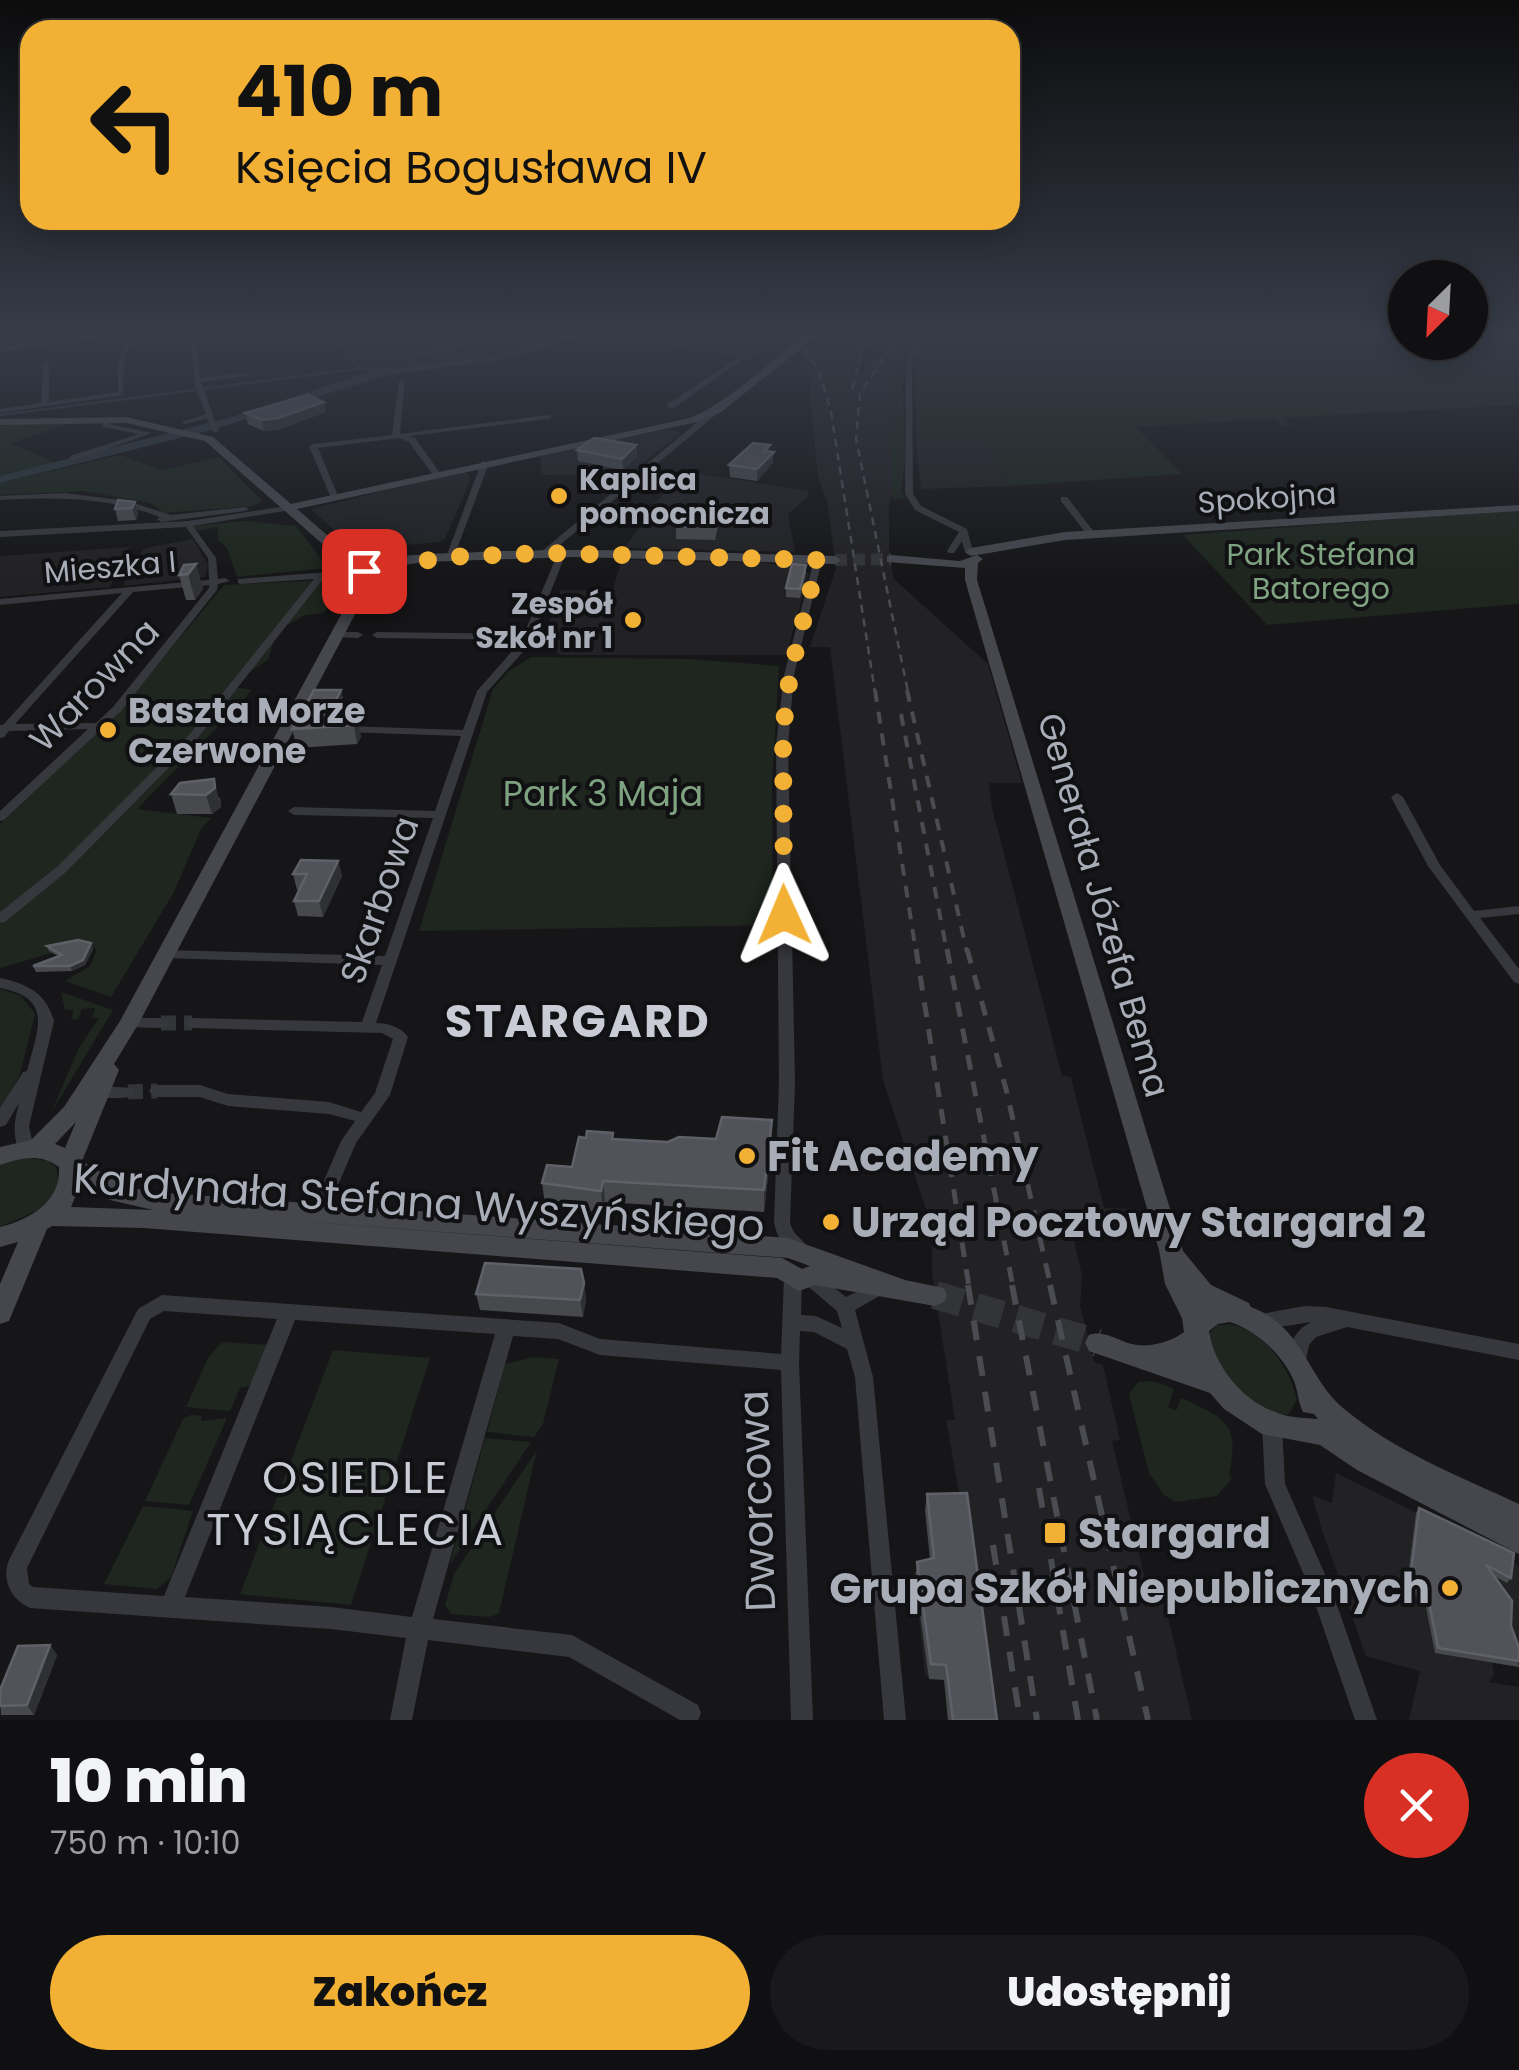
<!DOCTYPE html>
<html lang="pl">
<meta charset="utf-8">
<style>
:root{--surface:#101012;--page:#19191b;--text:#f1f3f6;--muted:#9c9d9f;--line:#303032;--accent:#f2b134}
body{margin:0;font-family:Poppins,sans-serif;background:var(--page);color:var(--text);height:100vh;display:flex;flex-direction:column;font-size:38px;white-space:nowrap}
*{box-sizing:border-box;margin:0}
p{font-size:32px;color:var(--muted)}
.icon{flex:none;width:55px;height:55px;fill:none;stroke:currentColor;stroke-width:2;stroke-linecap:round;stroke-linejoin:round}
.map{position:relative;height:1720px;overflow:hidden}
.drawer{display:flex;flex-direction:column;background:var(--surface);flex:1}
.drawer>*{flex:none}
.hud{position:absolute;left:20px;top:20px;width:1000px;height:210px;border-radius:30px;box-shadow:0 5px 25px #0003,0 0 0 2px var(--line);background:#f2b134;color:#111;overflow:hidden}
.needle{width:65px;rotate:204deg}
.controls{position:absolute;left:1388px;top:260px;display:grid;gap:20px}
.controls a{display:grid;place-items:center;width:100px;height:100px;border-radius:50%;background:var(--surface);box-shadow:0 5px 25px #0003,0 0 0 2px var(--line);font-size:50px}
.pin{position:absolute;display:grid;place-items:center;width:85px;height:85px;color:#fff;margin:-42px;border-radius:20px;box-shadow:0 5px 15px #0006}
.me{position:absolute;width:110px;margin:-55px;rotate:359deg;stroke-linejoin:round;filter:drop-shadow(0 0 8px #0008)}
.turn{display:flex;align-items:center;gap:35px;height:210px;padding:0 50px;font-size:45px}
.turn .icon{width:130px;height:130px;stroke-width:2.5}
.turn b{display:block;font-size:70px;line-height:85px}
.round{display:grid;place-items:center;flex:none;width:105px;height:105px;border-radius:52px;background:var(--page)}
.summary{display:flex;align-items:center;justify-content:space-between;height:170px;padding:0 50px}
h1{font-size:60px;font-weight:800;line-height:75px}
.action{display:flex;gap:20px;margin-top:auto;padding:20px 50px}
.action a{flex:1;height:115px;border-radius:60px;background:var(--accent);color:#111;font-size:40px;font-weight:800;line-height:115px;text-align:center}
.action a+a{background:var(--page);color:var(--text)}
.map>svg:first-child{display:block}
</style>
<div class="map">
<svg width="1519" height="1720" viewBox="0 0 1519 1720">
<rect width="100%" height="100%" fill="#161618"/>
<g fill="#222225">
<polygon points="605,335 767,335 772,342 752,360"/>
<polygon points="857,335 869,335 858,376 896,335 911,335 894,353 890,365 895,489 889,506 889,550 894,579 988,664 1022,783 989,783 992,808 1062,1075 1071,1077 1104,1208 1143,1209 1148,1227 1107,1227 1103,1215 1073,1217 1070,1222 1082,1276 1080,1305 1094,1362 1103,1365 1120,1440 1112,1441 1145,1580 1160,1582 1192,1720 948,1720 944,1680 925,1675 915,1578 932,1573 925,1510 962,1508 946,1420 955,1420 932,1274 932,1227 883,1080 830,647 810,647 836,568 827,501 818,477 809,389 812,380 799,349 806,344 816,352 832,398"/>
<polygon points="667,429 680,433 627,476 541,475 541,455"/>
<polygon points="982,436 1010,486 921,489 916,439"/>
<polygon points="465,471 471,478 445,539 438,542 355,550 311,509"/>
<polygon points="700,474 808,491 809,496 788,514 795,552 624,548 639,528 647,514 644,513 681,477"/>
<polygon points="193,539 208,565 205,577 124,586 127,567 145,548"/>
<polygon points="130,547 110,587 0,597 0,556"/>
<polygon points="622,560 766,563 804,570 809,574 786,655 560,655 542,641 561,590 612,591"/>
<polygon points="1336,1473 1511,1559 1519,1567 1519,1667 1492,1663 1494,1674 1489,1682 1519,1687 1519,1720 1409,1720 1420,1671 1366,1656 1321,1527 1312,1495 1332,1503"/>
</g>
<g fill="#1e261f">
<polygon points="333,335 566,335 495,356 366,373"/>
<polygon points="820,335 857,335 840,399 832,398 816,352 805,343"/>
<polygon points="911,335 925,335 906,350 902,362 905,459 901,492 906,498 893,500 890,365 894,353"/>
<polygon points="935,335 1405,335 1405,342 1470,342 1470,335 1519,335 1519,405 1284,418 1292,426 1282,426 1274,419 1136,427 1182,474 1010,486 982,436 916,439 915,353"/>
<polygon points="74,422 11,443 55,463 0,476 0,425"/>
<polygon points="120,455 163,470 219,457 262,501 254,506 164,513 150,503 83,491 0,495 0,483"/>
<polygon points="1519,510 1519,604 1267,625 1183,535"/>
<polygon points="245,521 296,526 328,568 237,577 227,548 218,540 218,527 197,531 193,526"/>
<polygon points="326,580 336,594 324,613 305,615 277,631 268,660 228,686 251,690 243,701 137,809 211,818 201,829 174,892 111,997 65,981 90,966 97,950 87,943 0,968 0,824 115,716 224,585"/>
<polygon points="531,657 691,659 779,666 772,783 773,925 419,931 493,689 508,672"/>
<polygon points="0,989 21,996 35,1014 20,1074 0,1112"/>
<polygon points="61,992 113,1010 51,1113 79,1048 99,1018 92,1018 95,1008 82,1009 78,1019 71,1020 74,1010 65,1010"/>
<polygon points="23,1157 48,1161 56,1167 59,1186 43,1208 0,1227 0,1164"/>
<path d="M1230,1324c36,8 59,43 67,76l-9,15c-41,-5 -73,-42 -79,-81l8,-9z"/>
<polygon points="222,1342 269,1345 253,1385 240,1388 230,1411 186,1407 208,1358"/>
<polygon points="333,1350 430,1358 351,1605 240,1594"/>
<polygon points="533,1357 559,1359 543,1424 534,1437 487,1432 505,1364"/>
<path d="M1153,1381l21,8 -6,18 8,4 5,-13c46,21 59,25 48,78l3,2 -15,18 -41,6 -12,-7 -15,-22 -20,-79 9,-12z"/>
<polygon points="191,1415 202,1416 201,1421 227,1418 189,1505 145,1501 183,1419"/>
<polygon points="485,1438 531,1442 450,1564 450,1563"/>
<polygon points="537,1450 499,1613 490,1617 451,1614 445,1605 454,1574"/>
<polygon points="143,1506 193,1511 171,1577 157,1589 104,1584"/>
</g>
<polygon fill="#2c353c" points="566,335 586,335 499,360 388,375 208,431 0,483 0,476 232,417 372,371 495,356"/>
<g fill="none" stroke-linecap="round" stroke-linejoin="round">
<g stroke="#2c353c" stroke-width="2.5">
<polyline points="332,335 360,369"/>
<polyline points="774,335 780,341"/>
<polyline points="404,358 505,335"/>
<polyline points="0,415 364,368 394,368"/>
</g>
<g stroke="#333438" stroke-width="15" stroke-dasharray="15 8" stroke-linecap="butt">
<polyline points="161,1023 192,1023"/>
<polyline points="128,1092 157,1091"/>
</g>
<polyline stroke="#333438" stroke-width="12" stroke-dasharray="12 6" stroke-linecap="butt" points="835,560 891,559"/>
<polyline stroke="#333438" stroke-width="28" stroke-dasharray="28 14" stroke-linecap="butt" points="935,1295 1098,1343"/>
<g fill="#37383d" fill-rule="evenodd">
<polygon points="96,335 116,335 0,352 0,348"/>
<polygon points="128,335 134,335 124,360 123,395 0,413 0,409 41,403 43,363 46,361 49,363 49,402 118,392 118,360"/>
<polygon points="190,335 196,335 200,378 246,373 249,375 201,382 219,432 213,432 207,418 185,424 181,422 206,414 195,387"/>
<polygon points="925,335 932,335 912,358 913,494 921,506 967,529 973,552 969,555 965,552 962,541 954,553 948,553 947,551 959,532 915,510 905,494 906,358"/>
<polygon points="741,356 746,357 674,408 668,408 668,404"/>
<polygon points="402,379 405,381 400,434 548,415 552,417 548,419 409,436 415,438 440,473 436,475 433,475 409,442 400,438 318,448 338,496 331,498 309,446 313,444 392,435 399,381"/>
<polygon points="712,410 719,412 548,555 542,555 542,551"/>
<polygon points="105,417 112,419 109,424 152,433 76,460 70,460 70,456 139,434 102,427"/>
<polygon points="482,461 489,463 454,557 447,559 446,557"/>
<path d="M65,493l62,8 44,14 74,-8 4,2 -4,2 -84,11 -4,-3 3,-2c-52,-20 -105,-20 -160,-17v-4z"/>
<polygon points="1061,497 1067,497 1094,532 1094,536 1088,536 1061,501"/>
<path d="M287,506h3v4l-97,16 23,32 2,21 7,-1 5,3 -12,3 -1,6 -96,121 -117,109 -4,1v-10l88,-82 -79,2 -5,6 -4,1v-13h3l119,-132 -122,12v-6l209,-19 -1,-22 -22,-31 -186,10v-6l188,-10zM209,585v3l-96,119 -17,16 -81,1 118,-132z"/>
<path d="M562,550l4,3 -36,91 -43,48 -111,331c12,0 25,4 32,14l-18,58 -34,48 -32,75 -6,2 -6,-2 -2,-5 31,-72 14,-20 -26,-7 -101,-8 -28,-9h-43l-5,-2 -3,-4 3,-4 5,-2h43l28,9 101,8 32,10 14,-19 18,-54 -11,-6 -190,-5 -5,-1 -2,-4 2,-4 5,-1 170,4 20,-57 -217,-7 -7,-4 7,-4 220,6 48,-138 -139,-3 -6,-4 6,-4 141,4 26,-75 -117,-4 -5,-3 5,-3 119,4 14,-39 45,-51 -145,-2 -5,-3 5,-3 147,2 34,-81z"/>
<path d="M818,557l4,3 -28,115 -6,70 7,337 -5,140c3,14 11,14 17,25l-3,5c-19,5 -27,-15 -30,-30l5,-140 -3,-337 8,-70 30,-115z"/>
<polygon points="341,571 344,572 344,576 324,578 197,739 66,872 5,922 0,923 0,912 58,866 189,735 314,579 241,584 238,583 238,579"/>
<polygon points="339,632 358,632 363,635 358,638 336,637 336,633"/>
<polygon points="1397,793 1403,797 1440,865 1474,911 1519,906 1519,914 1480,918 1519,969 1519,984 1514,982 1428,866 1391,797"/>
<path d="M0,978c28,6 46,15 54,43l-25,105 5,23 -2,4 -6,2 -6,-2c-8,-19 -6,-30 -1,-50l-13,22 -6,2v-19l23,-36 4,-1c10,-40 28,-73 -27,-83z"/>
<polygon points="129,1018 161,1018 166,1019 168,1023 166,1027 161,1028 124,1027 122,1023 124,1019"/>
<path d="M100,1086l33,2 3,4 -3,4c-11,3 -27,3 -38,0l-3,-4 3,-4z"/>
<path d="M810,1271l6,2 30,24 31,-15 6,2 3,5 -3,5 -28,16 18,67 33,343h-22l-29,-343 -8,-28 -33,-17 -14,-1 -1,32 14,357h-22l-10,-350 -181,-15 -42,-16 -45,-3 -80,283 139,16 126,70 3,8 -3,7h-18l-111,-63 -141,-17 -16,80h-22l16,-82 -75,-9 -301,-21c-19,-9 -29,-28 -21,-48l129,-251 24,-14 397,28 41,16 181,15 3,-75 3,-5 6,-2 6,2 3,5 -1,36 15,1 26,12 -5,-17 -33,-28 -3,-5 3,-5zM164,1311l113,8 -113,277 -131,-9 -4,-3 -2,-16 123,-249zM295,1320l200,14 -83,283 -81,-10 -146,-10z"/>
<path d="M1305,1306l21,1 193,37v16l-172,-33 -31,10 -7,8 -4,20 -7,2 -7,-2c-6,-18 4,-35 20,-43l-50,8 -6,-2 -3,-6 3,-6 6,-2z"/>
<polygon points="1272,1416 1279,1419 1282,1425 1285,1484 1331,1588 1377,1720 1355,1720 1310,1589 1265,1484 1262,1425 1265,1419"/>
</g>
<g fill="#45474d" fill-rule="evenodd">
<path d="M807,335h11l-97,77 -24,10 -400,87 45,39 18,19c24,-13 70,-13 98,-14 125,-7 251,0 377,3l6,4 -6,4 -261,-7 -152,5 -22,4 -19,13 -19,22 -223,422 -25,41 5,6 -37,91 42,25 29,6 635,46 117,42 39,8 3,7 -3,7 -9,4 -120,-21 -16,6 -22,-13 -633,-50 -92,-2 -5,3 -38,92 -9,3v-40l18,-42 -18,5v-20c31,-8 61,-25 59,-60 -20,-14 -37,-9 -59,-2v-18l31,-7 33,-33 56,-86 229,-421 16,-19 -23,2v-6l8,-4 -16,-19 -129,-113 -79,-18 -126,2v-6l126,-2 87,20 78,67 399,-86c45,-19 77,-57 117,-83zM76,1122l-11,26 -10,-4zM81,1183l29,17 43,10 -82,-3zM178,1212l610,46 22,8 -8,3 -20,-11z"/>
<polygon points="1519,505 1519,511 1065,540 971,556 965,552 971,548 1065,532"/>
<path d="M891,555l69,6 17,-6 6,4 -5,4 -1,17 206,671 28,34 38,18 2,4c53,20 55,69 92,101 51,43 116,68 176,96v50l-162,-84 -37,-25 -58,-11 -38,-25 -14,-16 -121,-42 -4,-8 4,-8c17,-6 30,8 48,10 14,2 36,-4 47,-13l-2,-14 -17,-34 -6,-34 -194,-670v-12l-78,-6v-6zM1230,1322c27,9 53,33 64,59 4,10 4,21 9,31l11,2 4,5c-12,-1 -28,-1 -40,-6 -35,-11 -64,-47 -69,-82l9,-7z"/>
</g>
<g stroke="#4a4c52" stroke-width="2.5" stroke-dasharray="8 6" stroke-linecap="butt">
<polyline points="797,335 820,374 831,412 875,692"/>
<polyline points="899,335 860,393 856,439 908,692"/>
<polyline points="852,389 867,335"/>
</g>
<g stroke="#4a4c52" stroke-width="4" stroke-dasharray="12 10" stroke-linecap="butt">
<polyline points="875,690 916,952"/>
<polyline points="907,690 967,952"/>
<polyline points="901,714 947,952"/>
</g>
<g stroke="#4a4c52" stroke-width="5" stroke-dasharray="15 12" stroke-linecap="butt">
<polyline points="916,949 969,1287"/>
<polyline points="947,949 1013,1287"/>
<polyline points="967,949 1006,1089 1051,1287"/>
</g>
<g stroke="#4a4c52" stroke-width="6" stroke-dasharray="20 16" stroke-linecap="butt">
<polyline points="968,1285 1037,1720"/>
<polyline points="1012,1285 1097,1720"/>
<polyline points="1050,1285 1148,1720"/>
<polyline points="1039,1488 1078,1720"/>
<polyline points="993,1545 1020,1720"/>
</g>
</g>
<g fill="#47494d">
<polygon points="324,402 326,412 280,429 264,431 248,424 245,413"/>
<polygon points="636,445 637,456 623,470 578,461 577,450"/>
<polygon points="770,445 770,451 773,463 757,481 730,477 729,465"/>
<polygon points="135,502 138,514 136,520 118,521 115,509"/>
<polygon points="718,514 718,527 715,540 676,539 676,526"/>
<polygon points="196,564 203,589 195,600 186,600 179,575"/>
<polygon points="806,565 806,573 800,598 786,597 786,588"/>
<polygon points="341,690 345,709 340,717 357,718 361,737 357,744 297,748 292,729"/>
<polygon points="180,783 220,798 221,807 212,814 177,814 171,794"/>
<polygon points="338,861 342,876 323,917 298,916 294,901 300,890 297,890 293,874"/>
<polygon points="91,943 93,949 85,965 72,971 36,972 33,966 58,956 49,951 47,946"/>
<polygon points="772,1120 772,1142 764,1212 605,1202 603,1213 545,1205 542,1183 572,1167 586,1138 613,1133 614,1139 668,1142 716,1139"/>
<polygon points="584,1283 586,1299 583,1317 480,1310 476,1294"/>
<polygon points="927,1494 997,1720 948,1720 944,1680 929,1679 915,1578 917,1562 930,1559 925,1510"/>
<polygon points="1419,1508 1511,1578 1507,1583 1494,1576 1511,1626 1519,1667 1435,1653 1425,1602 1406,1593 1416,1513"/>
<polygon points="50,1645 57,1655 34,1715 1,1715 0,1690"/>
</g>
<g fill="#2f3033">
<polygon points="324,402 326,412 280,429 264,431 262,420"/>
<polygon points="636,445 637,456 623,470 622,459"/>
<polygon points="770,445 770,456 774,452 773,463 757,481 757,469 764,451"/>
<polygon points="135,502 138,514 136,520 132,508"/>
<polygon points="196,564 203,589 195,600 188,574"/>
<polygon points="341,690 345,709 338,722 319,712"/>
<polygon points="357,718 361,737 357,744 354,725"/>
<polygon points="214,779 221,807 212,814 206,795"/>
<polygon points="338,861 342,876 323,917 319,901"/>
<polygon points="91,943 93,949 85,965 72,971 70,966"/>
<polygon points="772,1120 772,1142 764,1212 764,1190"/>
<polygon points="603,1181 605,1202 603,1213 601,1191"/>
<polygon points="584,1283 586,1299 583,1317 580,1300"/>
<polygon points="50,1645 57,1655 34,1715 27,1705"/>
</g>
<g fill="#525359" stroke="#5f6168" stroke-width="2.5">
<polygon points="308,395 324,402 278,418 262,420 245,413"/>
<polygon points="594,438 636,445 622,459 577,450"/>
<polygon points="753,443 770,445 764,451 774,452 757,469 729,465"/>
<polygon points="118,500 135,502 132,508 115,509"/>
<polygon points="679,514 718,514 715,527 676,526"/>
<polygon points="196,564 188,574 179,575 184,565"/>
<polygon points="792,564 806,565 800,589 786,588"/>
<polygon points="314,690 341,690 334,704 319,712 328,717 357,718 354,725 292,729"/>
<polygon points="214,779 215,788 206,795 171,794 180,783"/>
<polygon points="301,860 338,861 319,901 294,901 307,874 293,874"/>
<polygon points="78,940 91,943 83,960 70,966 33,966 62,955 47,946"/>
<polygon points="722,1117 772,1120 764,1190 603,1181 601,1191 542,1183 547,1165 572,1167 579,1137 586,1138 587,1131 613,1133 612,1139 668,1142 679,1137 716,1139"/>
<polygon points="485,1263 581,1269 584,1283 580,1300 476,1294"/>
<polygon points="967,1493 997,1720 953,1720 946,1665 931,1664 917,1562 934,1558 927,1494"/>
<polygon points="1419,1508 1514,1553 1511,1578 1486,1565 1512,1601 1511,1626 1519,1648 1519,1661 1438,1648 1428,1597 1409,1588"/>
<polygon points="50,1645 27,1705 0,1706 0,1690 18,1646"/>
</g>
<linearGradient id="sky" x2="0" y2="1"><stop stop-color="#0c0c0d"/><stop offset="0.58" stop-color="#363c48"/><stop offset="1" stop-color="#363c48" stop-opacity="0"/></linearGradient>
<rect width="1519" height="576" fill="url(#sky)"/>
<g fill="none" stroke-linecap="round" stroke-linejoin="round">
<polyline stroke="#f2b134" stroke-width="18" stroke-dasharray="0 32.4" points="364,571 447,557 545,553 818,560 790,675 783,730 784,915"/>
</g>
<g fill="#f2b134" stroke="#111113" stroke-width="4">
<circle cx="559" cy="496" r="10"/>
<circle cx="633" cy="620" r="10"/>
<circle cx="108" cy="730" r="10"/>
<circle cx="747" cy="1156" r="10"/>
<circle cx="831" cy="1222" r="10"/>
<rect x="1043" y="1521" width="24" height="24" rx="5"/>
<circle cx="1450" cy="1588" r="10"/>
</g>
<g text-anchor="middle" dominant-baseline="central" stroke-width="8" stroke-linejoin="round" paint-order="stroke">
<g font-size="30" font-weight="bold" fill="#a8adb8" stroke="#111113" text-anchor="start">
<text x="579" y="479">Kaplica<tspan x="579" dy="34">pomocnicza</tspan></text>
<text x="613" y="603" text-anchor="end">Zespół<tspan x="613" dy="34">Szkół nr 1</tspan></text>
</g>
<g font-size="30" fill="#a8adb8" stroke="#111113">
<text transform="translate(1267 498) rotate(-4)">Spokojna</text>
<text transform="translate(110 567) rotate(-5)">Mieszka I</text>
</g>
<g font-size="30" fill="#7fa381" stroke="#111113">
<text x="1321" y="554">Park Stefana<tspan x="1321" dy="34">Batorego</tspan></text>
</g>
<g font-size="35" fill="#a8adb8" stroke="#111113">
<text transform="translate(94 685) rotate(-46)">Warowna</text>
<text transform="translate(379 900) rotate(-71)">Skarbowa</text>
<text transform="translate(1104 905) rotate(74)">Generała Józefa Bema</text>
</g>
<g font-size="35" font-weight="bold" fill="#a8adb8" stroke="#111113" text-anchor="start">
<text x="128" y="710">Baszta Morze<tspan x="128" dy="40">Czerwone</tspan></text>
</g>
<g font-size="35" fill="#7fa381" stroke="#111113">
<text x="603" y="793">Park 3 Maja</text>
</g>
<g font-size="42" font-weight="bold" fill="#a8adb8" stroke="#111113" text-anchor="start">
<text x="767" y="1156">Fit Academy</text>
<text x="851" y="1222">Urząd Pocztowy Stargard 2</text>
<text x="1078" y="1533">Stargard</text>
<text x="1430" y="1588" text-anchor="end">Grupa Szkół Niepublicznych</text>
</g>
<g font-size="42" fill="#a8adb8" stroke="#111113">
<text transform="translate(419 1202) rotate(4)">Kardynała Stefana Wyszyńskiego</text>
<text transform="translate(757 1501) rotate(-92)">Dworcowa</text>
</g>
<g font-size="45" font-weight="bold" letter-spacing="2.5" fill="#c9ccd4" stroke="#111113">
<text x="578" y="1021">STARGARD</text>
</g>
<g font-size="45" letter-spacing="2.5" fill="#c9ccd4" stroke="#111113">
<text x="356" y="1477">OSIEDLE<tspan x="356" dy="52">TYSIĄCLECIA</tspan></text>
</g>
</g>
</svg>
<div class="controls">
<a><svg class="needle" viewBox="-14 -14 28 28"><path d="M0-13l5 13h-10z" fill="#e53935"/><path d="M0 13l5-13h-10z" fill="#9c9d9f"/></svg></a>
</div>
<div class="pin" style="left:364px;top:571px;background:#d93025"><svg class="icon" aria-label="arrive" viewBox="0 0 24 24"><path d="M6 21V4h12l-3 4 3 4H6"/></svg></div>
<svg class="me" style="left:784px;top:915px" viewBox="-20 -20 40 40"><path d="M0-17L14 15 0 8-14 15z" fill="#f2b134" stroke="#fff" stroke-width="4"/></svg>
<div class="hud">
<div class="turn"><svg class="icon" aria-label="left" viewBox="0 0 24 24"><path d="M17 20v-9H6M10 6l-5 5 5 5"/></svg><div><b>410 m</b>Księcia Bogusława IV</div></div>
</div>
</div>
<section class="drawer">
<div class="summary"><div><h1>10 min</h1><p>750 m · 10:10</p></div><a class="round" style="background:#d93025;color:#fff"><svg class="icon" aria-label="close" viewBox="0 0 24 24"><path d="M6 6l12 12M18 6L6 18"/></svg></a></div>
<div class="action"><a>Zakończ</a><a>Udostępnij</a></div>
</section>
